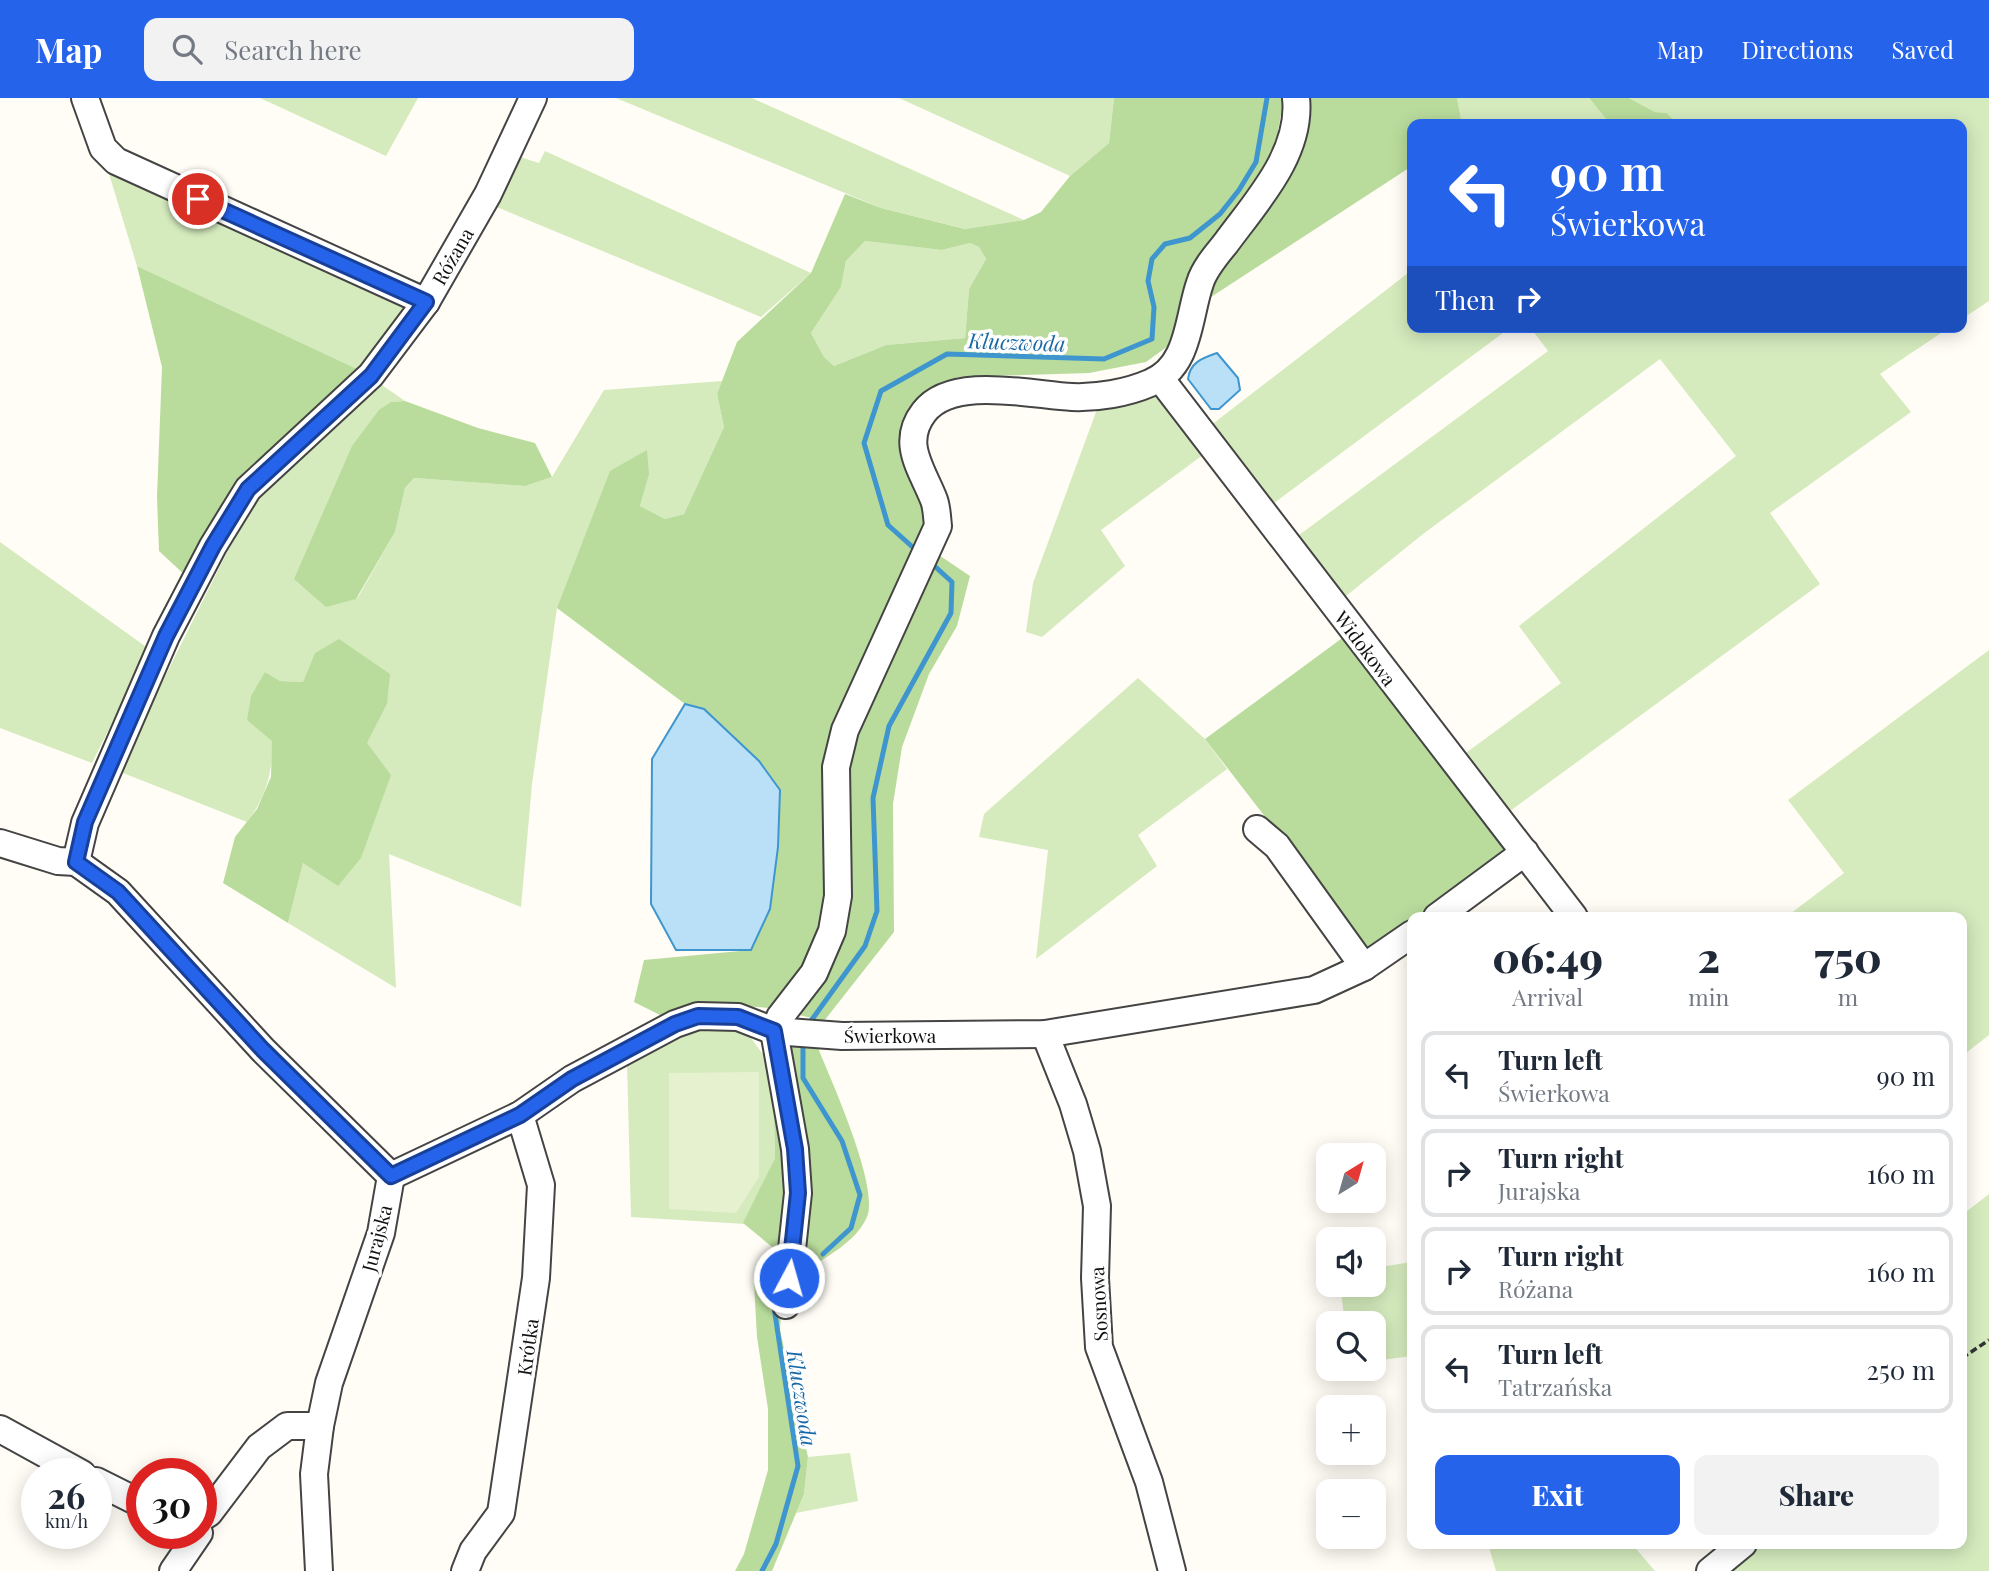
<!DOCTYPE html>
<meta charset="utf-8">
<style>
:root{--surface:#fff;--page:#f2f2f3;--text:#1f2937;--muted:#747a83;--line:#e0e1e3;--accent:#2563eb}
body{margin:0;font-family:"Playfair Display",serif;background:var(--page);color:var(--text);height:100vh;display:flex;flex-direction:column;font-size:26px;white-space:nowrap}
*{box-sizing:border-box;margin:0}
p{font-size:23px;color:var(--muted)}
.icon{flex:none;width:38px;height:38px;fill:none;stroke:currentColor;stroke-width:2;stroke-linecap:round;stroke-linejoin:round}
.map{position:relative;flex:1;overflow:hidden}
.sheet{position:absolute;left:1407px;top:814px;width:560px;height:637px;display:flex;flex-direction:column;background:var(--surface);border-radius:14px;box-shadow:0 4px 18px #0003}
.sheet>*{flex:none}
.guide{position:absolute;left:1407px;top:21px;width:560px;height:214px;border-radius:14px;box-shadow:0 4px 18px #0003;background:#2563eb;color:#fff;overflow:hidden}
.needle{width:46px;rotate:37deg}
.tools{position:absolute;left:1316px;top:1045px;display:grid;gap:14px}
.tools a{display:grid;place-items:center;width:70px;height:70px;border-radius:14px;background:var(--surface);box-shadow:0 4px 18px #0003;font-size:35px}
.speed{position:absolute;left:21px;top:1360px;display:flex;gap:14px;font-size:35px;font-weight:700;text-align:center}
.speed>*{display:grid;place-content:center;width:91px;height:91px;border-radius:50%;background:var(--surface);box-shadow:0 4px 18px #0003;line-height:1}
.speed small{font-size:18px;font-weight:400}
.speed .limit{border:10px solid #d22;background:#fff;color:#111}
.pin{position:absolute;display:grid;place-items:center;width:60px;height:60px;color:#fff;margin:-30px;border:4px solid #fff;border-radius:50%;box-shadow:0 2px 7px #0007}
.me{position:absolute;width:77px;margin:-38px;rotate:6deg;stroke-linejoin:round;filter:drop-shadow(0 0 5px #0008)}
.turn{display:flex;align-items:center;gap:24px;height:147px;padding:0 28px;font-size:32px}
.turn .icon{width:91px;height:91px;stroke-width:2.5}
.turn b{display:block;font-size:49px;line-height:60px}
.then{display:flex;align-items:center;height:66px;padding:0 28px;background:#0003;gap:14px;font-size:26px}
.eta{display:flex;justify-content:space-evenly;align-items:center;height:119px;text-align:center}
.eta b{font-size:42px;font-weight:800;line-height:49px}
.cta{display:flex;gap:14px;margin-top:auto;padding:14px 28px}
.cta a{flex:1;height:80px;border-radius:14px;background:var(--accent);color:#fff;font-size:28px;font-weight:800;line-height:80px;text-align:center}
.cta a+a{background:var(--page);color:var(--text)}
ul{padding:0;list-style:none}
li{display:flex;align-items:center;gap:21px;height:88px;margin:0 14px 10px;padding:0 14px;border:4px solid var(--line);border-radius:14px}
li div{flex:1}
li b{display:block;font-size:26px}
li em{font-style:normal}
header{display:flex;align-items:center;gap:42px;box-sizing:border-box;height:98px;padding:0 35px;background:var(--accent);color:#fff}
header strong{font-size:33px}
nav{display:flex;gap:38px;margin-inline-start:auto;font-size:24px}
.search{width:490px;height:63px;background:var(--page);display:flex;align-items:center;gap:18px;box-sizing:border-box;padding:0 24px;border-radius:14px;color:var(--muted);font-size:26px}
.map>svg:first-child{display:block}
</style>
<header>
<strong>Map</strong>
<div class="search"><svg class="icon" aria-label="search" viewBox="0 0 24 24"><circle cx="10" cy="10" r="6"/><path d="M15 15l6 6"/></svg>Search here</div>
<nav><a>Map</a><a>Directions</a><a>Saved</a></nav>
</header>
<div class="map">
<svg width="1989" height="1473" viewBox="0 0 1989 1473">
<rect width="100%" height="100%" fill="#fffdf5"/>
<g fill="#d5ebbd">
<polygon points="260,0 418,0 386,58"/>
<polygon points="616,0 752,0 1024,122 966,131 881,110"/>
<polygon points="899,0 1114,0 1109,45 1070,78"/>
<polygon points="1457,0 1589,0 1610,26 1462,26"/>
<polygon points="1629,0 1989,0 1989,203 1962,221 1962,26 1677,26 1667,15 1655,14"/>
<polygon points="545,53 811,175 761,219 492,107 520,59 539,65"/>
<polygon points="103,56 412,205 357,271 137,168"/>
<polygon points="865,143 942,152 970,145 979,149 986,161 969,191 965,240 886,247 834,268 824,259 811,235 841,189 846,163"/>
<polygon points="1412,172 1412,229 1511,229 1270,408 1210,328"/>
<polygon points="1530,229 1950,229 1880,276 1911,314 1770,415 1820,486 1506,716 1463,657 1561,585 1519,528 1736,358 1660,261 1423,436 1341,502 1295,440 1548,253"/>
<path d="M722,283l-5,13 7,33 -40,87 -19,5 -25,-13 9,-31 -92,133 -25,176 -11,123 -132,-53 7,134 -108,-65 15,-60 84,-159 -72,-50 -12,28 -23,-1 -15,-9c6,56 19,102 -18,150l-129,-51 137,-275 72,-61 52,-52 26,18 -14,1 -34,197 38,-67 10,-44 9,-10 111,8 27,-9 52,-87z"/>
<polygon points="1154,292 1211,351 1101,432 1125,468 1042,539 1026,534 1033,485 1099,306"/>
<polygon points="0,444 149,551 92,665 0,630"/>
<polygon points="1989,552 1989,937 1962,958 1962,819 1786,819 1844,775 1788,702"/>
<polygon points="1138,580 1205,641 1227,671 1138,737 1157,768 1036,861 1048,752 979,739 984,716"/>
<polygon points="689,929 745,932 773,970 775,1060 745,1126 631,1119 627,965"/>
<polygon points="1989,1096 1989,1473 1714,1473 1746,1446 1962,1446 1962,1117"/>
<polygon points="1412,1164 1412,1258 1374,1263 1374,1225 1345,1225 1340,1187 1374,1186 1374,1170"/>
<polygon points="850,1355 858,1403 796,1415 804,1396 808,1359"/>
<polygon points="1488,1446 1632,1446 1655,1473 1496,1473"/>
</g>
<g fill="#b9dc9c" fill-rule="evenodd">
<path d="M1114,0h170l-11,60 -98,183 -29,21 -57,11 -131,4 -27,10 -16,16 13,108 -7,32 49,33 -13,50 -28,48 -27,73 -9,57 1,128 -70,89 -54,-13 -72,-5 -38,12 -26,-13 10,-42 107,-10 8,-189 -55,-52 -19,-5 -128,-96 53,-137 37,-21 2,25 -9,31 25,13 19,-5 40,-87 -7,-33 20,-52 74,-69 34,-79 36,14 84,21 59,-9 17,-8 29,-36 39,-33zM865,143l77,9 28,-7 9,4 7,12 -17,30 -4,49 -79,7 -52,21 -10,-9 -13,-24 30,-46 5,-26z"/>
<polygon points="1305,0 1457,0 1462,26 1412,26 1412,68 1208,201 1214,175"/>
<polygon points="1589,0 1629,0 1655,14 1667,15 1677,26 1610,26"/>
<polygon points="137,168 357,271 248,379 187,479 159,453 157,399 162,269"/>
<polygon points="405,303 478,330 535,345 552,379 525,388 414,380 405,390 395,434 356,501 326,509 294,481 352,348 379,312 391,304"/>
<polygon points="1349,535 1511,754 1422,819 1412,819 1412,826 1371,856 1205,641"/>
<polygon points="339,541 390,576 387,606 367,645 391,677 361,760 338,788 303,765 288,825 223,785 235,739 257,711 271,679 272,643 247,622 251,598 265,574 280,583 303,584 315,555"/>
<path d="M791,945h25c13,33 64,143 51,174 -12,27 -45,42 -69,58z"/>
<polygon points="773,970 791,1059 780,1232 808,1359 804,1396 772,1473 735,1473 744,1456 768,1372 768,1311 757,1239 754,1185 783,1158 743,1125 775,1060"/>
</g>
<polygon fill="#e6f2cf" points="759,974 759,1079 736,1115 669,1111 669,975"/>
<g fill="#b9e0f7" stroke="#3f96cf" stroke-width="2">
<path d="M1217,255l21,25 2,12 -21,19h-8l-23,-30c2,-17 15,-21 29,-26z"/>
<polygon points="685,606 704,611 759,663 780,692 778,749 770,811 751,852 676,852 651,806 652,661"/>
</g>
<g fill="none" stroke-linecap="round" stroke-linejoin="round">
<g stroke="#3f96cf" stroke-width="5">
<polyline points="917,453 888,427 864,345 881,293 947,256 1104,261 1152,241 1154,209 1148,183 1152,161 1165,146 1190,140 1220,116 1239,92 1256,64 1267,0"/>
<polyline points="808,927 865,848 877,813 873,700 889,628 951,515 952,484 930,464"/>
<polyline points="803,945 803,980 842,1043 860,1097 851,1130 823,1156"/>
<polyline points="762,1473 776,1446 798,1368 770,1183 778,1172"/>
</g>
<defs>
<g id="minor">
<polyline points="85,0 103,50 116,63 426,204"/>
<polyline points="1160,280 1574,819"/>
<polyline points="1257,731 1277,748 1364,869"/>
<polyline points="0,745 58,763 76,764"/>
<polyline points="76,764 85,725 166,538 213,448 248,391 371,277 426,204 488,96 533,0"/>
<polyline points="76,764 118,794 263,952 391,1078"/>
<polyline points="1437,819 1525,754"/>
<polyline points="1045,936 1073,1006 1087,1053 1097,1108 1095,1180 1099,1249 1149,1384 1172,1473"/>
<polyline points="391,1078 520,1017 572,981 675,926 698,918 738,919 774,933 842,938 1045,936 1314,892 1364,869 1412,836"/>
<path d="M786,1207l12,-112 -3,-44 -21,-118 6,-14 34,-44 18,-42 6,-35 -2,-129 9,-37 93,-204c-1,-8 -1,-18 -4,-26 -12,-31 -34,-57 -10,-88 28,-37 108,-17 148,-15 25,1 55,-4 78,-14 40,-16 38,-66 50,-100 4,-14 17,-29 26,-40 30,-41 76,-90 70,-145"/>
<polyline points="0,1331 82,1376"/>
<polyline points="96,1383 142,1406"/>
<polyline points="201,1420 209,1415 259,1349 287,1328 320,1328"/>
<polyline points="173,1473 199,1435"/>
<polyline points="319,1473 314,1376 320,1328 329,1285 381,1135 391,1078"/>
<polyline points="465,1473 473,1453 501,1415 536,1180 541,1087 520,1017"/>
<polyline points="1710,1473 1743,1446"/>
</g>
</defs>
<use href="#minor" stroke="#444" stroke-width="30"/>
<polyline stroke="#333" stroke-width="3.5" stroke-dasharray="7 3.5" stroke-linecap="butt" points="1962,1260 1989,1242"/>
<use href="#minor" stroke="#fff" stroke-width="26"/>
</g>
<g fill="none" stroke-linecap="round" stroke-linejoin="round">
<defs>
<polyline id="route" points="198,101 426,204 371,278 248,391 213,448 166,538 85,724 76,764 118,794 263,952 391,1078 520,1017 572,981 675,926 698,918 738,919 774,933 795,1051 798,1095 789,1180"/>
</defs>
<use href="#route" stroke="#184099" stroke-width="18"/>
<use href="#route" stroke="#2563eb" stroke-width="12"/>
</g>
<g text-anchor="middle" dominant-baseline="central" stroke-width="7" stroke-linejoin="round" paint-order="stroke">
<g font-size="19" fill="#111" stroke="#fff">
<text transform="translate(452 158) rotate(-60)">Różana</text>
<text transform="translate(1366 550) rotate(53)">Widokowa</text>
<text x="890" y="937">Świerkowa</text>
<text transform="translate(376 1140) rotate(-75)">Jurajska</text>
<text transform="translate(1098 1206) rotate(-93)">Sosnowa</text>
<text transform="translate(527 1249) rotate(-82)">Krótka</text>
</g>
<g font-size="21" font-style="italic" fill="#1768a6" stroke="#fff">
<text transform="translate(1017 243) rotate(2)">Kluczwoda</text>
<text transform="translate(803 1300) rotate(81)">Kluczwoda</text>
</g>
</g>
</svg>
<div class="tools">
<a><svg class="needle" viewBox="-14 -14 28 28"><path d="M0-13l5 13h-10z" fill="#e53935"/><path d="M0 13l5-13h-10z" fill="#747a83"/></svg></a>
<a><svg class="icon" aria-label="sound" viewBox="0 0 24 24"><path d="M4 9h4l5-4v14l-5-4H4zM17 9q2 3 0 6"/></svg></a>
<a><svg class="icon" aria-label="search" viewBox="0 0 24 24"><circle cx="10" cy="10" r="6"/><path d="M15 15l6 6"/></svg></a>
<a>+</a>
<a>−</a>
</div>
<div class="speed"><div>26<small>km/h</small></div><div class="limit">30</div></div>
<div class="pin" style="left:198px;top:101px;background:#d93025"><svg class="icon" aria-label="arrive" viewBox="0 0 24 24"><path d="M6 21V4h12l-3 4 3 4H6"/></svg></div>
<svg class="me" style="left:789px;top:1180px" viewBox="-20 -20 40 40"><circle r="17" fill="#2563eb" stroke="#fff" stroke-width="3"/><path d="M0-11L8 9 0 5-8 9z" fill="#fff"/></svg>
<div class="guide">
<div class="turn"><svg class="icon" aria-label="left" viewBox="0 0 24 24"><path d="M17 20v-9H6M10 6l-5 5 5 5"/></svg><div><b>90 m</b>Świerkowa</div></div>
<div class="then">Then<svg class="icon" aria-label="right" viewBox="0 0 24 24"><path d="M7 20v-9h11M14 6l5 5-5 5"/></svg></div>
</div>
<section class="sheet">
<div class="eta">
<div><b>06:49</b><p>Arrival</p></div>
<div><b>2</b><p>min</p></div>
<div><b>750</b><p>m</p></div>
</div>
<ul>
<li><svg class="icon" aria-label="left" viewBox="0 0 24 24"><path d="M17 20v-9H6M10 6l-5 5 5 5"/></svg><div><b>Turn left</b><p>Świerkowa</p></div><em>90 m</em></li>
<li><svg class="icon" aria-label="right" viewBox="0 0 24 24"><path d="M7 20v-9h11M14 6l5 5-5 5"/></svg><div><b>Turn right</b><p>Jurajska</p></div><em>160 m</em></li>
<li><svg class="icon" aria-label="right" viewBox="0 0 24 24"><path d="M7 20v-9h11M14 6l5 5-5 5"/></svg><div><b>Turn right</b><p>Różana</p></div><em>160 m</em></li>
<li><svg class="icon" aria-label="left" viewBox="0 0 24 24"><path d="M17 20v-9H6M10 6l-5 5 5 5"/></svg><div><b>Turn left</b><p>Tatrzańska</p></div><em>250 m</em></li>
</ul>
<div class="cta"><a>Exit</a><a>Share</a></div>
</section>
</div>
